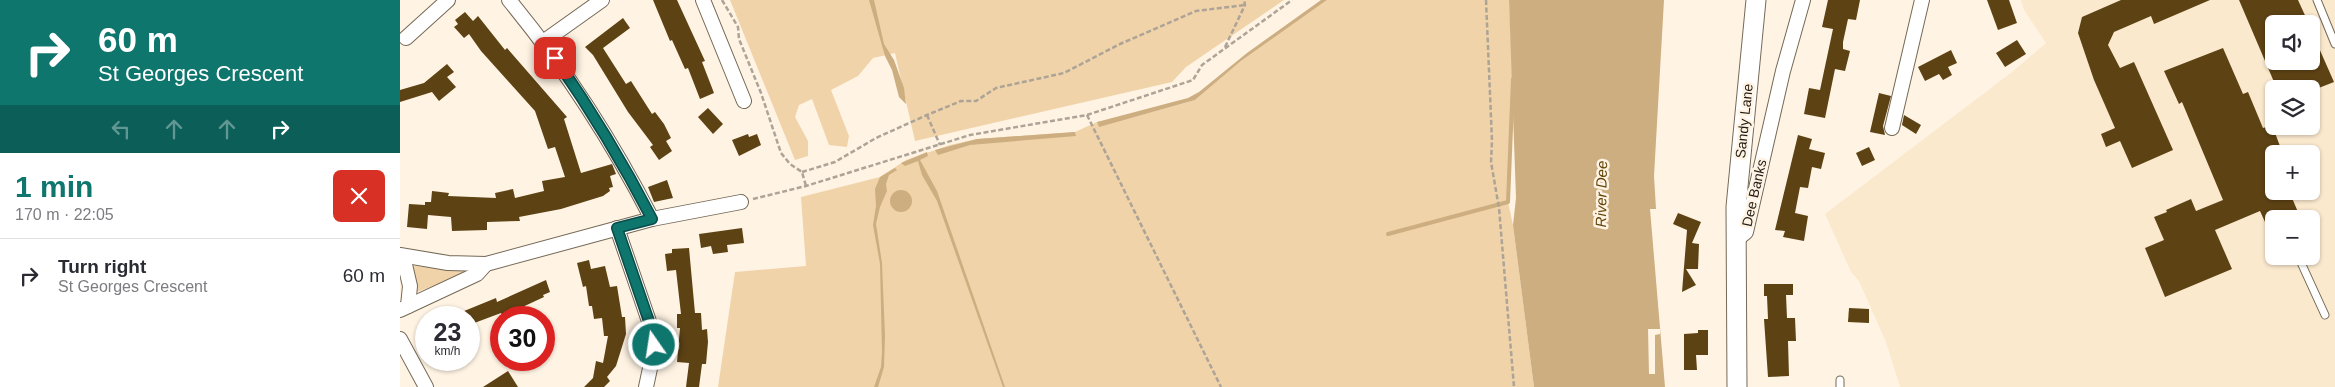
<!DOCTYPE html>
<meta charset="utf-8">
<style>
:root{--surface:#fff;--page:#f7f7f7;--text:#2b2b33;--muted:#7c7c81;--line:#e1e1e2;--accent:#0f766e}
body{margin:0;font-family:Helvetica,sans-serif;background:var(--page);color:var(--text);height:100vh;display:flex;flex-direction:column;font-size:19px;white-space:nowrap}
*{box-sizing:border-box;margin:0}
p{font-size:16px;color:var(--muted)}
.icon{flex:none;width:28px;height:28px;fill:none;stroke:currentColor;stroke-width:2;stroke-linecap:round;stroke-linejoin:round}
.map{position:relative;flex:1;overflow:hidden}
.side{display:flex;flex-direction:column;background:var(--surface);width:400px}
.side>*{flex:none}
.top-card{background:#0f766e;color:#fff;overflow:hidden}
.controls{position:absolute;left:1865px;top:15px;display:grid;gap:10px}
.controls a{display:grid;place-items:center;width:55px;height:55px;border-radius:8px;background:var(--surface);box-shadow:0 1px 4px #0004;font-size:25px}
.speed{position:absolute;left:15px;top:306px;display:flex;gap:10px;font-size:25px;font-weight:700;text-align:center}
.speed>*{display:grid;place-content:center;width:65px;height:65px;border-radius:50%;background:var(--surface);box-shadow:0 1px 4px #0004;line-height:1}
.speed small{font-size:12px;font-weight:400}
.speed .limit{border:8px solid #d22;background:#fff;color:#111}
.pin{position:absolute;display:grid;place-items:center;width:42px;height:42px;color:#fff;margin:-21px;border-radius:10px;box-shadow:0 2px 8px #0006}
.me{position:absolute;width:55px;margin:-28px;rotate:347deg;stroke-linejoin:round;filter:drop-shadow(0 0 4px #0008)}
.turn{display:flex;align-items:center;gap:18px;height:105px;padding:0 15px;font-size:22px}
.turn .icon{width:65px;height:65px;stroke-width:2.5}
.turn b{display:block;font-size:35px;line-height:42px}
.lanes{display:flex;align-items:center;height:48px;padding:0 15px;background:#0003;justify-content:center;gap:25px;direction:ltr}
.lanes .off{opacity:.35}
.round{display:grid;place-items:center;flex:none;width:52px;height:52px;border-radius:8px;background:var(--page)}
.headline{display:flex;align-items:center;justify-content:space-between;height:85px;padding:0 15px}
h1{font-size:30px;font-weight:700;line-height:38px;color:var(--accent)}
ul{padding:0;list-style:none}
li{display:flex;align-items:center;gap:15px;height:75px;padding:0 15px;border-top:1px solid var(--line)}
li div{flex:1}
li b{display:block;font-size:19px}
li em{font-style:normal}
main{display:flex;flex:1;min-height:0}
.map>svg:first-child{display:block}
</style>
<main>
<section class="side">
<div class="top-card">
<div class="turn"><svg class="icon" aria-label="right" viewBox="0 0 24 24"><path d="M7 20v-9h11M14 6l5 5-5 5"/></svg><div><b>60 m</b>St Georges Crescent</div></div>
<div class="lanes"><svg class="icon off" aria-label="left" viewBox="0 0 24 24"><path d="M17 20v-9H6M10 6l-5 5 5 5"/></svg><svg class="icon off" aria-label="ahead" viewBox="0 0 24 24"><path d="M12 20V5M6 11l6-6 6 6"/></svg><svg class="icon off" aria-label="ahead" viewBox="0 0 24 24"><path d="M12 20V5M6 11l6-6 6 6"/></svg><svg class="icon" aria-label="right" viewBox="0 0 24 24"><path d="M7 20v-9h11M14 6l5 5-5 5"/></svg></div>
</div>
<div class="headline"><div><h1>1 min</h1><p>170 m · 22:05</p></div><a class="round" style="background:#d93025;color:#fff"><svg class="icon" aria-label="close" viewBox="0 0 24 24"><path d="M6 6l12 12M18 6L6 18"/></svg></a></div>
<ul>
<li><svg class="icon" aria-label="right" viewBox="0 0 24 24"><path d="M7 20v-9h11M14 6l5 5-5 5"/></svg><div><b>Turn right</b><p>St Georges Crescent</p></div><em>60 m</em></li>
</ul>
</section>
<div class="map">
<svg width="1935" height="387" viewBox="0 0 1935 387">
<rect width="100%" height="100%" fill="#fff3e3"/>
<path fill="#fbe9ce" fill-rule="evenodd" d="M1621,0h314v387h-435l-14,-45 -27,-61 -8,-9 -26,-58 187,-142 34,-29 -22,-33zM1874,24h37v37h-37zM1874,89h37v37h-37zM1874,154h37v37h-37zM1874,219h37v37h-37z"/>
<g fill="#f0d3a9">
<polygon points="330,0 884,0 786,67 772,82 515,141 495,53 473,58 458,76 431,90 449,136 447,147 429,145 412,99 399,105 395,117 408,141 408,156 395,160"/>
<polygon points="927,0 1109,0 1113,79 1108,202 1113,225 1134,387 318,387 335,272 406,266 401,197 480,177 506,160 550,145 577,139 675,132 697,122 734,117 795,100 841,61"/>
<polygon points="11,266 66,268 63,275 17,292"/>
</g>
<g fill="#cdae80">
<polygon points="469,0 474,0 484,44 494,60 504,88 506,104 499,97 492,70 485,56"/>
<polygon points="921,0 927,0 841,61 795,100 699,127 697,122 788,98 799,92 847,53"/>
<polygon points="1109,0 1264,0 1254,176 1256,209 1250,209 1265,387 1134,387 1113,225 1116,198"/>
<polygon points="675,132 676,136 570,145 538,155 535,150 577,139"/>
<polygon points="527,152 528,156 520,160 537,191 605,387 603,387 537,201 522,175 518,161 505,166 501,163"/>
<polygon points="495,168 497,170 489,175 486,184 487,191 480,207 476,224 482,263 485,336 484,367 478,387 474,387 481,367 482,352 480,264 473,225 476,206 475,189 480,177"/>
<circle cx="501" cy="201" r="11"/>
</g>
<polygon fill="#fff3e3" points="1248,329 1260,329 1260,334 1255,335 1255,374 1249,374"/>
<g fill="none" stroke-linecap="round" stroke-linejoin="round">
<polyline stroke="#cdae80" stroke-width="4" points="988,234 1108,202 1113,79"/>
</g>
<g fill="#5d4214">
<polygon points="253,0 277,0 305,61 302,62 314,93 300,99 288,68 285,69 272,40 270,41"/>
<polygon points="1428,0 1460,0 1456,20 1448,19 1443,42 1443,49 1450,51 1445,71 1435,69 1425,118 1404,114 1409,88 1420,90 1433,29 1422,27"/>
<polygon points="1587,0 1609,0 1617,23 1598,30"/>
<polygon points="1721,0 1810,0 1754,24 1751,16 1714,32 1708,45 1720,68 1734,62 1773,150 1732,168 1720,141 1706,147 1701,134 1715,128 1694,80 1678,33 1682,17"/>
<polygon points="1839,0 1898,0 1909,24 1874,24 1874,61 1911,61 1911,30 1934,82 1911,91 1911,89 1877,89"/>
<polygon points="65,12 73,21 78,16 105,50 107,48 167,117 164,119 181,173 212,164 216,174 210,176 213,187 209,188 210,191 203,196 161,209 119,217 120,221 87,222 87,230 52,231 51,217 28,215 27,229 7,227 9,204 25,205 25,202 31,202 32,191 49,193 48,196 96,198 95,193 113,189 115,198 144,191 142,181 165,177 155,147 148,149 135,111 81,51 69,34 64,38 54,27 58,24 55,20"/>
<polygon points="223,18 230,28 203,48 226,84 231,81 252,114 255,112 264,124 271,138 266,141 272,151 259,160 250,147 253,145 228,112 193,55 185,47"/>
<polygon points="1617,40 1626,54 1605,67 1596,53"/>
<polygon points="1823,48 1843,94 1848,92 1863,128 1872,125 1883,154 1874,154 1874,191 1889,191 1898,212 1882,219 1874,219 1871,223 1870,220 1865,222 1860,211 1815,230 1832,269 1765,297 1745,248 1764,240 1754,217 1767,212 1766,210 1791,199 1796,211 1823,200 1782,102 1779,104 1764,71"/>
<polygon points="1551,50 1557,63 1548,67 1552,75 1543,80 1539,74 1525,81 1518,67"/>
<polygon points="47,64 54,72 47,77 56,87 39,101 32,92 0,102 0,90 24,83"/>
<polygon points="1479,93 1491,96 1483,126 1485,135 1470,132"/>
<polygon points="308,108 323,124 313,134 298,117"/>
<polygon points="1504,115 1521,125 1516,134 1502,125"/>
<polygon points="348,134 349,137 357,134 361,145 339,156 332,140"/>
<polygon points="1398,135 1412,139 1409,149 1425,153 1421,169 1412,167 1408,188 1400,187 1395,213 1408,216 1404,241 1383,237 1385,231 1375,230"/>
<polygon points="1469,147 1475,160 1462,166 1456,153"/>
<polygon points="267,180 273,198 254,202 248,187"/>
<polygon points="1278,213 1301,222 1292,243 1299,244 1298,269 1286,269 1296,285 1282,292 1287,230 1273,224"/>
<polygon points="342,228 344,243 327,245 328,252 313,254 311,246 301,248 299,234"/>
<polygon points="289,248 295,313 301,313 302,330 307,329 308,342 306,364 302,364 299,387 286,387 289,363 277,362 280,328 277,328 277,314 281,314 276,270 267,271 265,254 272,253 272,249"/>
<polygon points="189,260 191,269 205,266 210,287 217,286 222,317 225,317 226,334 216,366 207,377 210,381 204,387 184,387 193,378 196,361 203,363 208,336 204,336 202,318 194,319 192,306 189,306 186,286 183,287 177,263"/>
<polygon points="146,280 150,292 143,295 144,297 103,316 101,313 69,325 69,318 47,318 96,298 97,302"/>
<polygon points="1364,284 1393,284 1393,295 1386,295 1387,318 1395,318 1396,341 1388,341 1389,376 1368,377 1364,319 1368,319 1367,296 1364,296"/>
<polygon points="1449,308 1469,309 1469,323 1448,322"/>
<polygon points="1298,330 1308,330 1308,355 1296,355 1297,370 1284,370 1284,334 1298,333"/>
<polygon points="108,371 118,387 83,387"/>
</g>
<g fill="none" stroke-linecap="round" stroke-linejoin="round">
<defs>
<g id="lane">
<polyline points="1917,0 1935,44"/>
<polyline points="1898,256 1925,315"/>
<polyline points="1440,380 1440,387"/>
</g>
<g id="street">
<path d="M109,0c56,68 103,141 143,219"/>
<polyline points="303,0 344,101"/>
<polyline points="6,38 48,0"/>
<polyline points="143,42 202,0"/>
<polyline points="1492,128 1522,0"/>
<polyline points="217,228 253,333 255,345 246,387"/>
<polyline points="1335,241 1346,232 1383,71 1403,0"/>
<polyline points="0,255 48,263 86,264 252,219 341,202"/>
<polyline points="3,256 10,286 8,306"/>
<polyline points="0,310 77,274 86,264"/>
<polyline points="0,339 26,387"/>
</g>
<polyline id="secondary" points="1337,387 1336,207 1356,0"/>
</defs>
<use href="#lane" stroke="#756957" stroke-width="9"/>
<use href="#street" stroke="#756957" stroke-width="16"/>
<use href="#secondary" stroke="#756957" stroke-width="21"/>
<g stroke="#ada397" stroke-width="2.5" stroke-dasharray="5 2.5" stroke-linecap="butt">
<polyline points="322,0 338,27 339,39 361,93 381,153 390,164 402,172 406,186"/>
<polyline points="1086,0 1092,141 1091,162 1099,208 1114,387"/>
<polyline points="825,47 845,5 844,0"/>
<polyline points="527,115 540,145"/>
<polyline points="687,115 821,387"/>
<polyline points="402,172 435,162 476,138 527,115 561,101 576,101 596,88 664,73 720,44 796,11 845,5"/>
<polyline points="353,199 406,186 570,135 687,115 793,80 802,65 892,0"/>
</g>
<use href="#lane" stroke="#fff" stroke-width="7"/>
<use href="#street" stroke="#fff" stroke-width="14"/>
<use href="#secondary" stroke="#fff" stroke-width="19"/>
</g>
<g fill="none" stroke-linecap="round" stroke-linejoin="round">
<defs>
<path id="route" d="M155,58c36,52 68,105 97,161l-35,9 36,105 1,12"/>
</defs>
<use href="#route" stroke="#0a4d48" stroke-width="12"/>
<use href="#route" stroke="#0f766e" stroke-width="9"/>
</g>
<g text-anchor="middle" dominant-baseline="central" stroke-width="5" stroke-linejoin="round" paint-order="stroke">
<g font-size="14" fill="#201b14" stroke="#fff3e3">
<text transform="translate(1344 121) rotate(-84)">Sandy Lane</text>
<text transform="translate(1354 193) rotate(-77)">Dee Banks</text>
</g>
<g font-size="15" font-style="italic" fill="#634408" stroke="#fff3e3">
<text transform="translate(1201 194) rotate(-89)">River Dee</text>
</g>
</g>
</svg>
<div class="controls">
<a><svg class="icon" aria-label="sound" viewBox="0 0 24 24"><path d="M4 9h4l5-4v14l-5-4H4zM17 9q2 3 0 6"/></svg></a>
<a><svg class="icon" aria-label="layers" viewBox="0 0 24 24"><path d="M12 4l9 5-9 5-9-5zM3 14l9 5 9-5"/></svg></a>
<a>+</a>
<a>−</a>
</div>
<div class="speed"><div>23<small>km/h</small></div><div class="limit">30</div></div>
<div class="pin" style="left:155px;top:58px;background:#d93025"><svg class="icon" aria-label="arrive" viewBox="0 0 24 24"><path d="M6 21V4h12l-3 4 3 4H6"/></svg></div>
<svg class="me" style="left:254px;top:345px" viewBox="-20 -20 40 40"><circle r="17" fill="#0f766e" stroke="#fff" stroke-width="3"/><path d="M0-11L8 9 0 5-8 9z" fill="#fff"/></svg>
</div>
</main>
